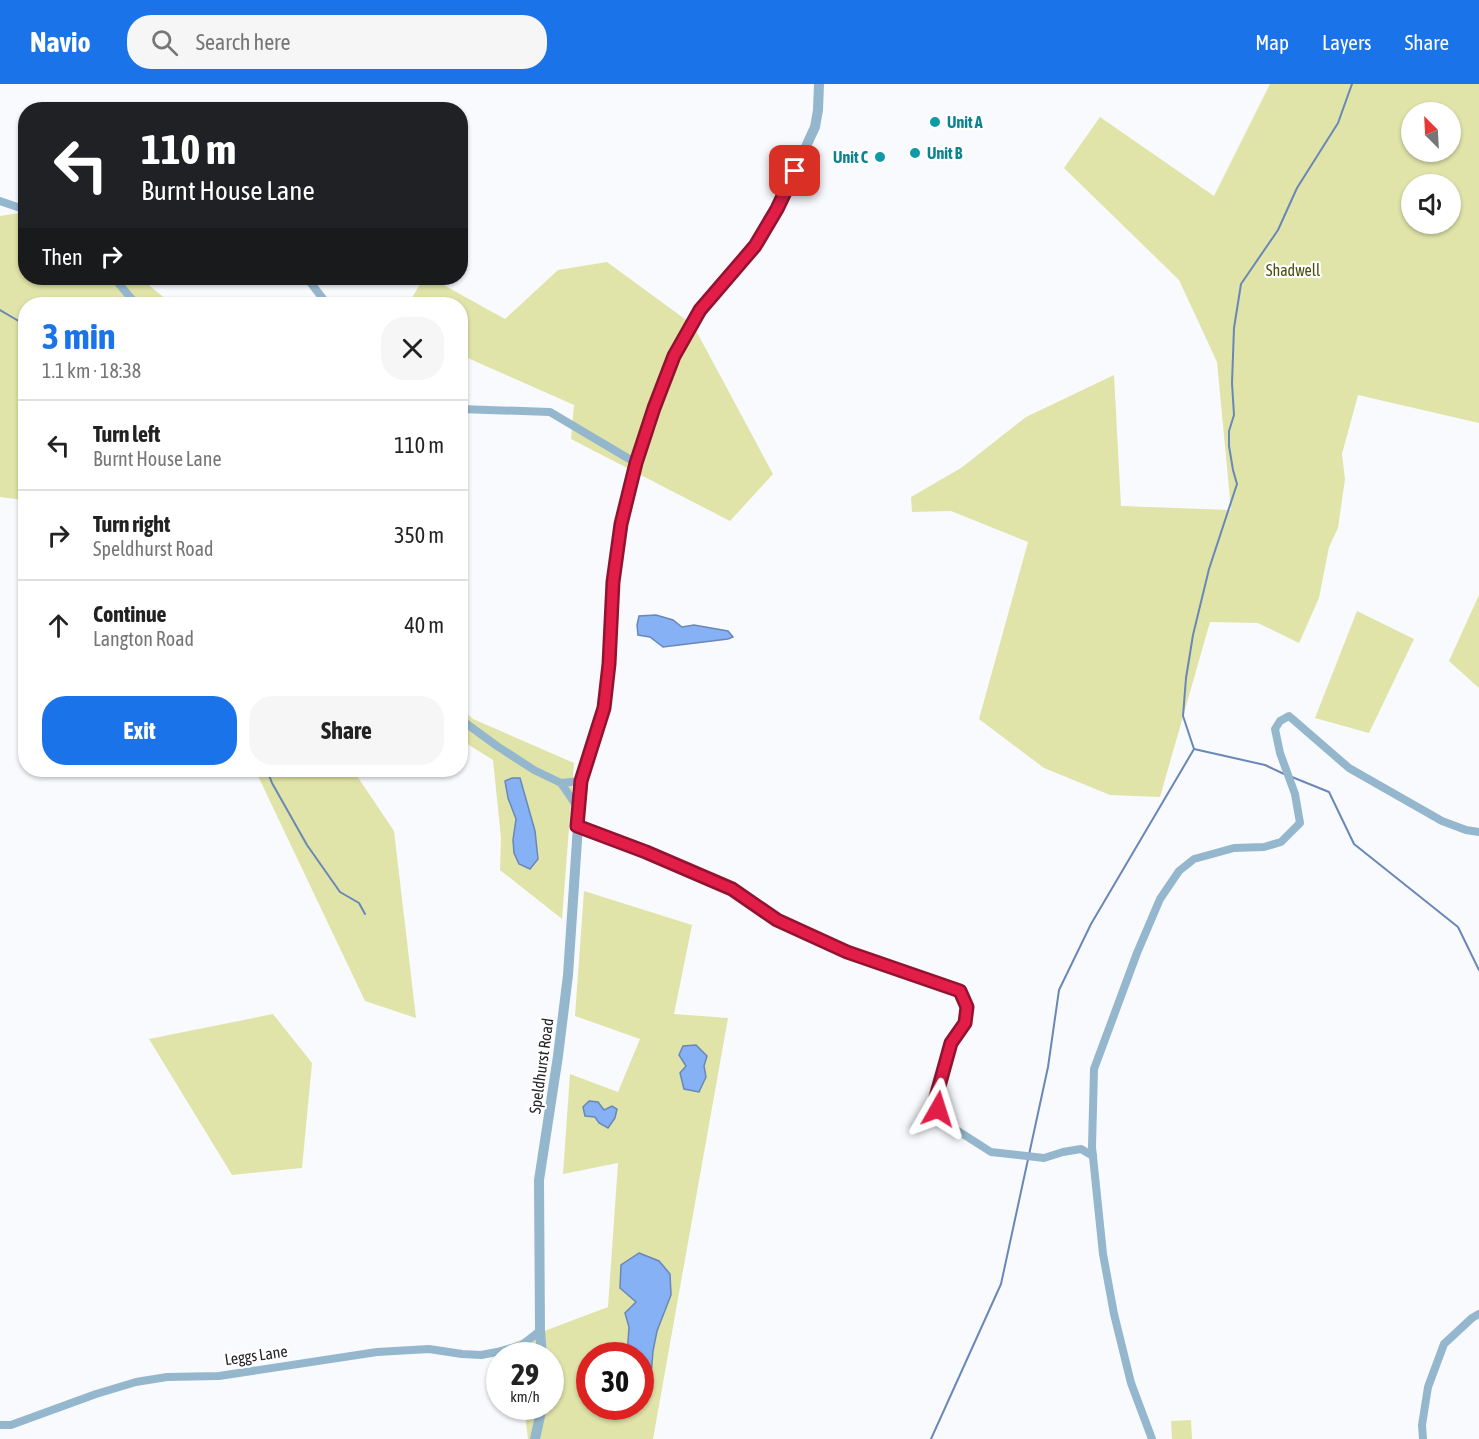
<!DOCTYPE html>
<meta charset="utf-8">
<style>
:root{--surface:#fff;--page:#f6f6f6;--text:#222;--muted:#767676;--line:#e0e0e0;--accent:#1a73e8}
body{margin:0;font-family:"Asap Condensed",sans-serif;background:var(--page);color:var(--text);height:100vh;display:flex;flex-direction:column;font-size:22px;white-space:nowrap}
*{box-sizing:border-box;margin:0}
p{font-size:20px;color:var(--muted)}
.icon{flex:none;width:33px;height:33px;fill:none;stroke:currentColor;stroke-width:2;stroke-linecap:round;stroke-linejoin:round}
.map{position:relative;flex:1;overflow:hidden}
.side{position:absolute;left:18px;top:213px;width:450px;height:480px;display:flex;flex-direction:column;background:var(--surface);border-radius:24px;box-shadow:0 2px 4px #0004}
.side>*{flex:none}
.top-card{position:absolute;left:18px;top:18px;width:450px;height:183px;border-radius:24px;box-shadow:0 2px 4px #0004;background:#202124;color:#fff;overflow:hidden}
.needle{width:39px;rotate:336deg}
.buttons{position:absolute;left:1401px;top:18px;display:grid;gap:12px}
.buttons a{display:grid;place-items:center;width:60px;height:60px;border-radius:50%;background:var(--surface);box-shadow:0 2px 4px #0004;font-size:30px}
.speed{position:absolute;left:486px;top:1258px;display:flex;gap:12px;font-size:30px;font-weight:700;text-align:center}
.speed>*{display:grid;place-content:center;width:78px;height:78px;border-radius:50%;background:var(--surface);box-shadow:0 2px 4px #0004;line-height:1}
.speed small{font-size:15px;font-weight:400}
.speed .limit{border:9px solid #d22;background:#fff;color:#111}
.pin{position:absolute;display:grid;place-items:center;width:51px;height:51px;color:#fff;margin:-26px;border-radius:12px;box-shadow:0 3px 9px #0006}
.me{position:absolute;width:66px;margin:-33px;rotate:6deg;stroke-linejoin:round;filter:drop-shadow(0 0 4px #0008)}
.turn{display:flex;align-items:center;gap:21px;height:126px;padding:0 24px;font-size:27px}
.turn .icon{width:78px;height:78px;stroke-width:2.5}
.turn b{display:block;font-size:42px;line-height:51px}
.then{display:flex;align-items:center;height:57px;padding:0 24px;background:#0003;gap:12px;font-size:22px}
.round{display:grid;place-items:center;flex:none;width:63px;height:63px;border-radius:24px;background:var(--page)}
.overview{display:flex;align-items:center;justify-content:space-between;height:102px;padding:0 24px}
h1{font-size:36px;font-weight:700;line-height:45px;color:var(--accent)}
.cta{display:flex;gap:12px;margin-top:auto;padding:12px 24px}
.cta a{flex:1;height:69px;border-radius:24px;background:var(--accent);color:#fff;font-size:24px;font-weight:700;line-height:69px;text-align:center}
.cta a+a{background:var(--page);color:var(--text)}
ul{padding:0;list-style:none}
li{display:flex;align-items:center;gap:18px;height:90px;padding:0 24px;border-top:2px solid var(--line)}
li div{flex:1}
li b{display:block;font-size:22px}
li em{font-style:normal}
header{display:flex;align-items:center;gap:36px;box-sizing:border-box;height:84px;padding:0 30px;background:var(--accent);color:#fff}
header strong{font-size:28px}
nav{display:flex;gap:33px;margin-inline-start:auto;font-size:21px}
.search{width:420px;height:54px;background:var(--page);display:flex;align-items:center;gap:15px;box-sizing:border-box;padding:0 21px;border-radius:24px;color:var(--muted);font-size:22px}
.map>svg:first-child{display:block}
</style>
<header>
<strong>Navio</strong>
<div class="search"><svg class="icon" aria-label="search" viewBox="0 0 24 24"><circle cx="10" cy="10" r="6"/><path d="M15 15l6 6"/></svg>Search here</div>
<nav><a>Map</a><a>Layers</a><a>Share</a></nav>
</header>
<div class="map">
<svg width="1479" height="1355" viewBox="0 0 1479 1355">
<rect width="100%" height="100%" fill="#f9fafe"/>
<g fill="#e0e4a9" fill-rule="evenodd">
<path d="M1270,0h209v339l-121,-28 -16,59 3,25 -7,49 -9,19 -10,51 -20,45 -41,-20 -48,-1 -50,175 -50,-2 -66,-27 -65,-49 49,-177 -77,-31 -39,1 -1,-15 50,-29 65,-51 88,-42 7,131 110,4 -14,-148 -38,-82 -115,-112 36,-51 114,79zM1412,28h38v40h-38zM1412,100h38v40h-38z"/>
<polygon points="25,128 26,194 140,194 172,220 26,220 25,416 0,413 0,132"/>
<polygon points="607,178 693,241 773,390 730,437 571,355 574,321 461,271 460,220 408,220 424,194 431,194 505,235 558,186"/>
<polygon points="1479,511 1479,604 1449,577"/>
<polygon points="1357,527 1414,555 1369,649 1315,634"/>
<polygon points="461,624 473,635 574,679 562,835 500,786 501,754 493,676 461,656"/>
<polygon points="246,686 353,686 394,747 416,934 365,917 258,692"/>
<path d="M584,807l108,34 -18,89 54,4 -75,421h-125l-4,-32h26v-51h-33l-2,-14 93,-35 10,-144 -55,11 7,-100 48,18 22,-53 -65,-23zM590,1272h50v51h-50z"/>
<polygon points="273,930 312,979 302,1084 232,1091 149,955"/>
<polygon points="1191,1336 1192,1355 1172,1355 1171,1337"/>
</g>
<g fill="#86b1f4" stroke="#6987b7" stroke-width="1.5">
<polygon points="656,531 673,536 682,543 694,541 728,547 733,553 728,555 663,563 650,553 638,551 637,541 639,532"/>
<polygon points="512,694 520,694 535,747 538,775 530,785 519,780 514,769 513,756 516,735 508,714 505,697"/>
<polygon points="696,961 707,972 704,982 706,993 699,1008 684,1005 680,989 686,982 679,971 683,962"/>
<polygon points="589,1017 598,1018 604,1026 612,1022 617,1025 615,1034 608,1044 599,1039 595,1033 585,1032 583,1023"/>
<polygon points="639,1169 659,1177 670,1190 671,1211 657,1247 653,1267 651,1292 644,1313 641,1314 640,1272 627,1272 629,1243 625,1229 636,1218 620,1204 621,1181"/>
</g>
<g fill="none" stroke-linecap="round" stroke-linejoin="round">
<g stroke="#6987b7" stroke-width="2">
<polyline points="0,226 22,239 26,239"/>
<polyline points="1194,665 1183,632 1186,594 1193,551 1209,485 1237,400 1233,386 1229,362 1229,347 1234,331 1232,299 1234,244 1241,200 1278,146 1297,104 1338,39 1352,0"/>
<polyline points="267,686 272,699 307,761 340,808 359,819 365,830"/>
<polyline points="1292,693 1329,708 1354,760 1458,843 1479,886"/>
<polyline points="931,1355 1001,1200 1048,983 1059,906 1091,840 1194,665 1265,681 1284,690"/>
</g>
<g stroke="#95b7cd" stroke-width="8">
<polyline points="0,117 26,126"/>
<polyline points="114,194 136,220"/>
<polyline points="307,194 327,220"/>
<polyline points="460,325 550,328 636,379"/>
<polyline points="460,635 497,662 534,686 561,699 581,697"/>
<polyline points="561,699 578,724"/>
<polyline points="577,743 646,768 732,805 777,836 847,868 960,907 967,923 965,939 951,959 936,1013 938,1025 955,1045 991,1068 1044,1074 1063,1068 1081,1065 1093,1072"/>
<polyline points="522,1261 534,1272"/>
<polyline points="0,1341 11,1341 96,1310 136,1298 167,1293 219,1292 377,1268 429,1265 462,1270 481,1271 497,1268 522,1261 540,1247"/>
<polyline points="1152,1355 1131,1299 1114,1230 1103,1170 1092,1063 1094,985 1137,869 1160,815 1179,787 1194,775 1234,764 1264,763 1281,758 1300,739 1295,710 1280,669 1275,645 1280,637 1289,632 1349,684 1442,737 1466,746 1479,748"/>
<polyline points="1423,1355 1422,1341 1428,1303 1444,1260 1472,1234 1479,1230"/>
</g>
<g stroke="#95b7cd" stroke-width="10">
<polyline points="542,1272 540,1247 539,1096 558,972 568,891 581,697 604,624 609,580 613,498 621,440 636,379 654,324 674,272 700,226 755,162 777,125 815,43 818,26 819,0"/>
<polyline points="535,1355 542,1323"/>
</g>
</g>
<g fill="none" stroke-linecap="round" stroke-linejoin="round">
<defs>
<polyline id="route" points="795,87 777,125 755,162 700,226 674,272 654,324 636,379 621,440 613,498 609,580 604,624 581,697 577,742 646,768 732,805 777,836 847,868 960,907 967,923 965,939 951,959 936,1013 938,1025"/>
</defs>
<use href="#route" stroke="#92132f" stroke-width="15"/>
<use href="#route" stroke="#e11d48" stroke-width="10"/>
</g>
<g fill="#0f9aa8" stroke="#fff" stroke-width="2">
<circle cx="935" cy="38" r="6"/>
<circle cx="915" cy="69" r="6"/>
<circle cx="880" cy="73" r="6"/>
</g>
<g text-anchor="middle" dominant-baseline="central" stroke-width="4.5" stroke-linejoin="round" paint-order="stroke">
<g font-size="16" font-weight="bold" fill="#0d838f" stroke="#fff" text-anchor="start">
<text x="947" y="38">Unit A</text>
<text x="927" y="69">Unit B</text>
<text x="868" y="73" text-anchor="end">Unit C</text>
</g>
<g font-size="16" fill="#4d4e0d" stroke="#fff">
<text x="1293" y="186">Shadwell</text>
</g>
<g font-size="16" fill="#262629" stroke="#fff">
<text transform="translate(541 982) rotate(-82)">Speldhurst Road</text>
<text transform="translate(256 1271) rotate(-8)">Leggs Lane</text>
</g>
</g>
</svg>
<div class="buttons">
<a><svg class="needle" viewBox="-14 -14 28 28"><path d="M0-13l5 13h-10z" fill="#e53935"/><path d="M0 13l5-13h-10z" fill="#767676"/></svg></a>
<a><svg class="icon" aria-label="sound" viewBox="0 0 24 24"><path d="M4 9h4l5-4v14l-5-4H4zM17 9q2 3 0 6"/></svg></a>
</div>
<div class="speed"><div>29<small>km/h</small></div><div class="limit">30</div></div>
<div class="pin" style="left:795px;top:87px;background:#d93025"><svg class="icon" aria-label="arrive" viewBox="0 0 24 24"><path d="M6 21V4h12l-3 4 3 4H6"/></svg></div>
<svg class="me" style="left:938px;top:1025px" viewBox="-20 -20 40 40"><path d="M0-17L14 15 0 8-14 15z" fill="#e11d48" stroke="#fff" stroke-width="4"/></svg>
<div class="top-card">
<div class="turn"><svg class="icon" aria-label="left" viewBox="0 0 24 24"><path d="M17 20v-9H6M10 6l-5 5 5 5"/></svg><div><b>110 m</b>Burnt House Lane</div></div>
<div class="then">Then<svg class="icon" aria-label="right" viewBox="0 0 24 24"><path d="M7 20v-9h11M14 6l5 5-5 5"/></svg></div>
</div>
<section class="side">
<div class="overview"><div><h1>3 min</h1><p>1.1 km · 18:38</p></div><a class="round"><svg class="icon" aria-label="close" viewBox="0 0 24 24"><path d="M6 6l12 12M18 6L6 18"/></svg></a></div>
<ul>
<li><svg class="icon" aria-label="left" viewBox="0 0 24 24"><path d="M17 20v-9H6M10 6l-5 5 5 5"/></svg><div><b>Turn left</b><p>Burnt House Lane</p></div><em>110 m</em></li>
<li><svg class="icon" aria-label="right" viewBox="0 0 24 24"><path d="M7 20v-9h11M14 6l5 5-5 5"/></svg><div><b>Turn right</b><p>Speldhurst Road</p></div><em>350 m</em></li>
<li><svg class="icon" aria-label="ahead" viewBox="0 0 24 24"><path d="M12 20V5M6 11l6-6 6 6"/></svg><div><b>Continue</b><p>Langton Road</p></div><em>40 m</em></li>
</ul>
<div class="cta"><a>Exit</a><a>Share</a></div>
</section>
</div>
